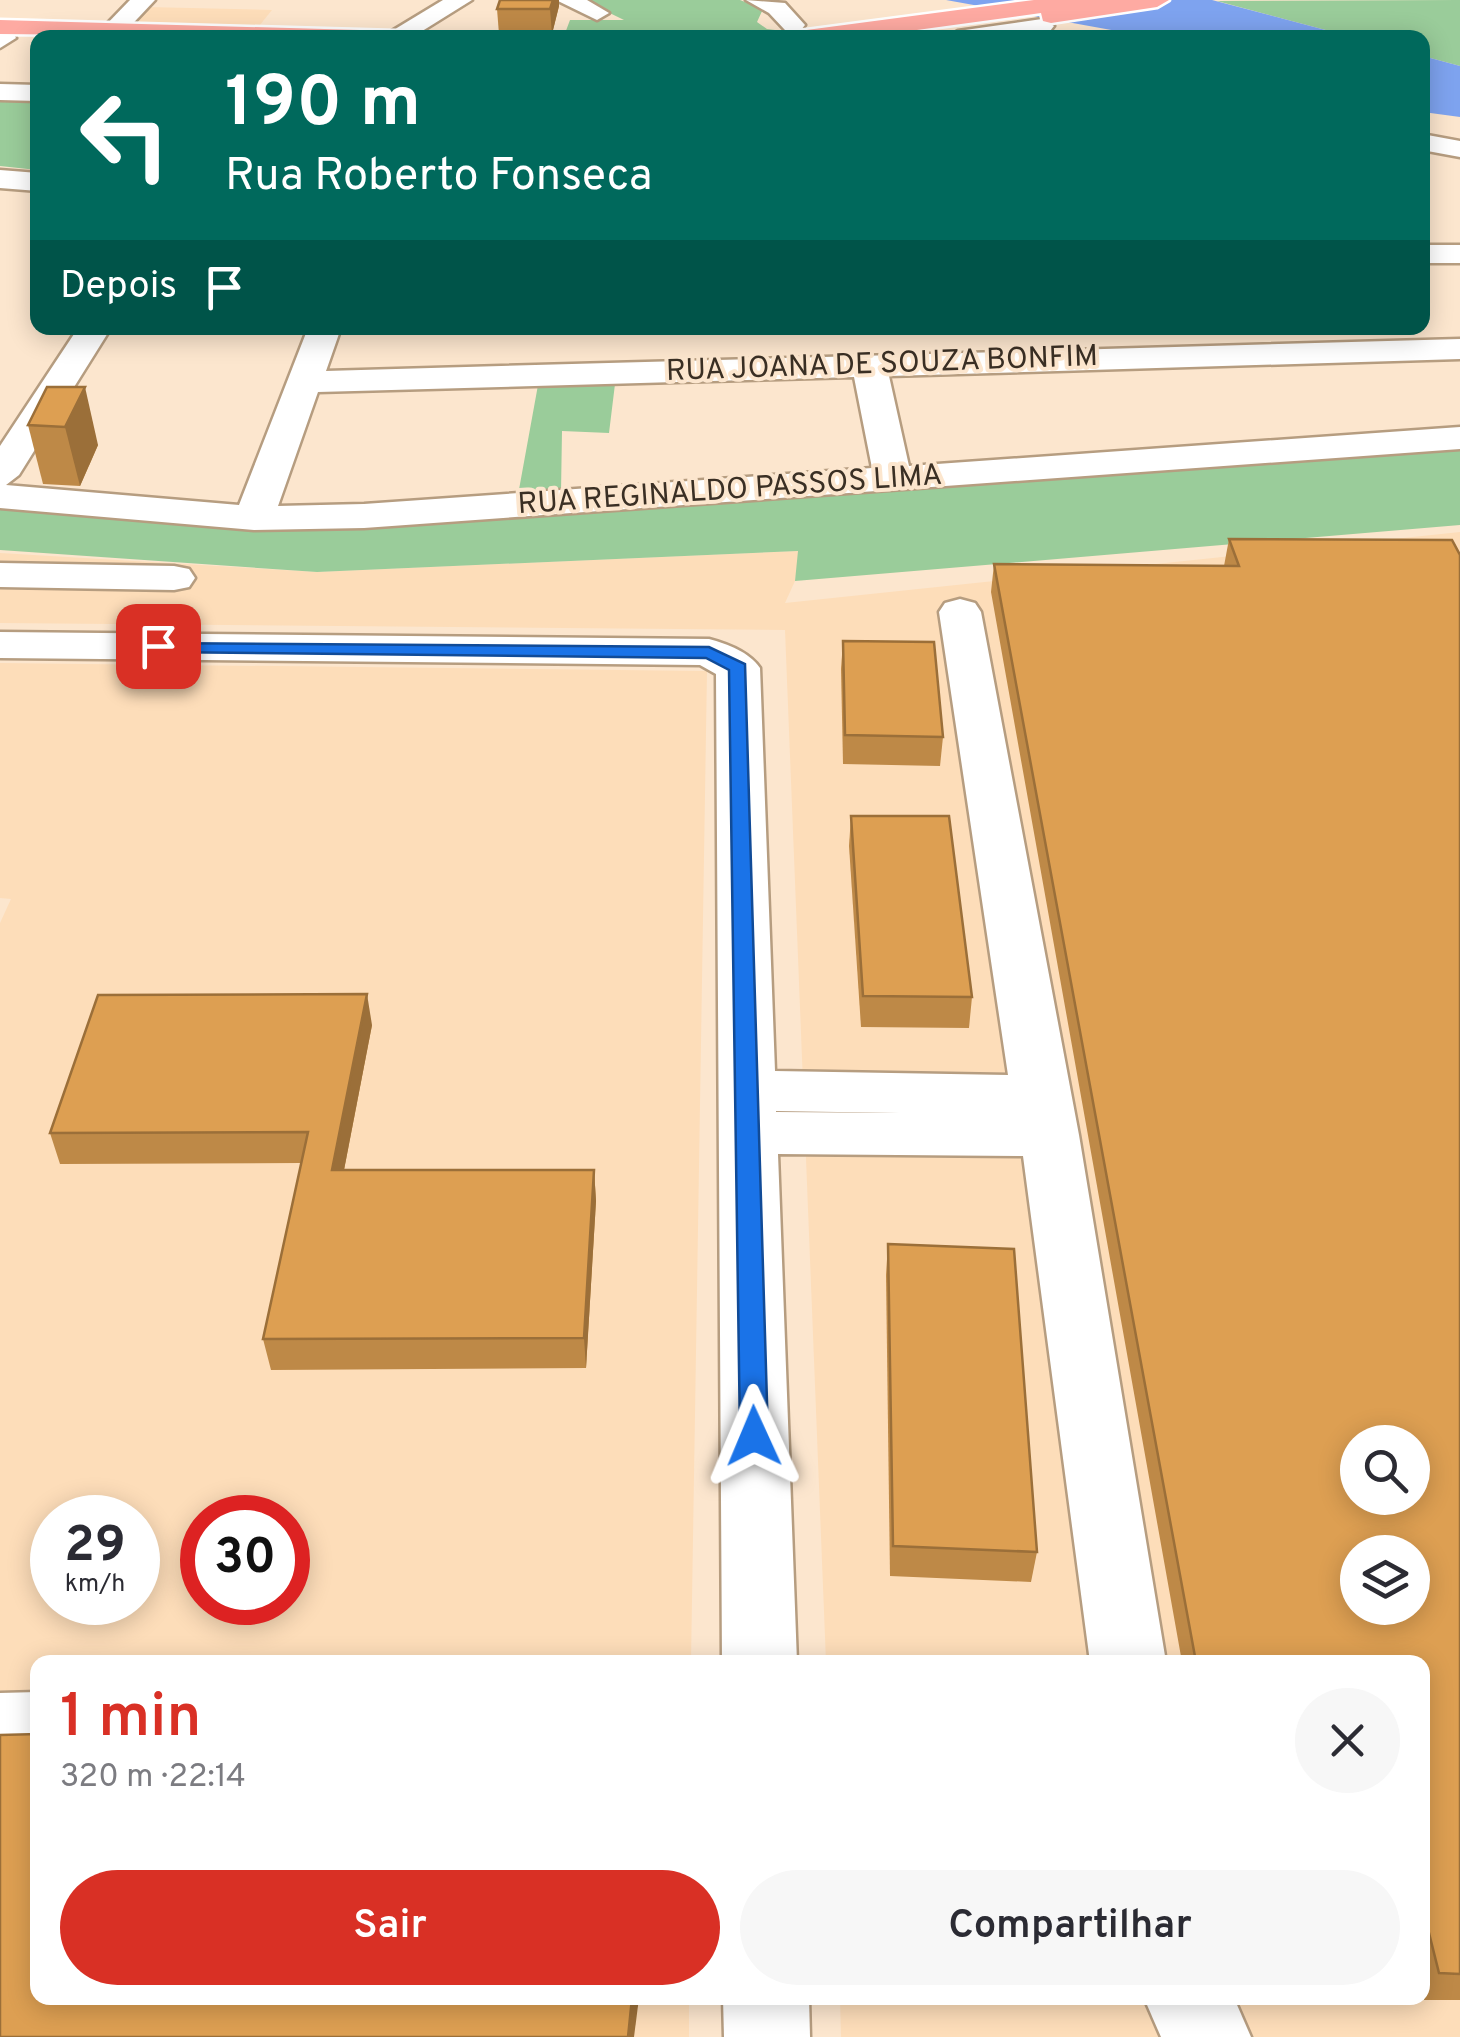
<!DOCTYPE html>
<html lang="pt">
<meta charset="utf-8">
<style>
:root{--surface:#fff;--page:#f7f7f7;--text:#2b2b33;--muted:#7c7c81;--accent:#d93025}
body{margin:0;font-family:Overpass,sans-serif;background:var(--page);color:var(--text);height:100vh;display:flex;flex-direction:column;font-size:38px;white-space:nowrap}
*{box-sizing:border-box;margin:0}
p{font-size:32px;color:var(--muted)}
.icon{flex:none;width:55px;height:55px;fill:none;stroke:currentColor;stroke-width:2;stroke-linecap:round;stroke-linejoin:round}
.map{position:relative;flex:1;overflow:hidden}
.panel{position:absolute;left:30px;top:1655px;width:1400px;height:350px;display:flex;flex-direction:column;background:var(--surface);border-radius:20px;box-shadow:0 5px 25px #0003}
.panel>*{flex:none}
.banner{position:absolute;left:30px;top:30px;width:1400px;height:305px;border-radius:20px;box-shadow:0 5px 25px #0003;background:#00695c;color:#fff;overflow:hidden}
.buttons{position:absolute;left:1340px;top:1425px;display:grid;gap:20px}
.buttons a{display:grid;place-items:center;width:90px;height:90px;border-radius:50%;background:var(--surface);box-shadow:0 5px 25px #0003;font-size:50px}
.speed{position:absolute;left:30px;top:1495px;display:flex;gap:20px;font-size:50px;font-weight:700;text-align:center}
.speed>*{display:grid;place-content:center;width:130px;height:130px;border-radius:50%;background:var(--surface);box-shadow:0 5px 25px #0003;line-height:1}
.speed small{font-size:25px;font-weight:400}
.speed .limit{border:15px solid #d22;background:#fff;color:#111}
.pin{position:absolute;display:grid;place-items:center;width:85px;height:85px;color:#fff;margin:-42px;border-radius:20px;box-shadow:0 5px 15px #0006}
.me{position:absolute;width:110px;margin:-55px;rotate:359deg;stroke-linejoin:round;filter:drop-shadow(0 0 8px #0008)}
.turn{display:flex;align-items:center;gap:35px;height:210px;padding:0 30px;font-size:45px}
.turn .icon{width:130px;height:130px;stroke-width:2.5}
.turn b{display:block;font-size:70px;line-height:85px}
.then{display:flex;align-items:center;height:95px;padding:0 30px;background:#0003;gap:20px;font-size:38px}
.round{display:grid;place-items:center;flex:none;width:105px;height:105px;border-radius:52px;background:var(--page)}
.head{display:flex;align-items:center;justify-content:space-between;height:170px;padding:0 30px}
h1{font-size:60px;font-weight:600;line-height:75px;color:var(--accent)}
.primary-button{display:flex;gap:20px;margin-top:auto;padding:20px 30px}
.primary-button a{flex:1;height:115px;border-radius:60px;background:var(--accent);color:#fff;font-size:40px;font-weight:600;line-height:115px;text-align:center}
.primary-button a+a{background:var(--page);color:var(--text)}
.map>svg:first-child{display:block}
</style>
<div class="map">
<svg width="1460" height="2037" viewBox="0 0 1460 2037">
<rect width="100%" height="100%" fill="#fce6ce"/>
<g fill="#fdddb9" fill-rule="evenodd">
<polygon points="146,7 272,10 255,31 126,27"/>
<path d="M1460,532v1505h-619l-1,-39h582v-336h-596l-41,-1032 -785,-7v-70l317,19 482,-21 -4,30 -10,22zM1358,1442h54v56h-54zM1358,1552h54v56h-54z"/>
<path d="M0,663l707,8 -16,991h-653v336h651v39h-689v-1114l11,-24 -11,-1zM52,1518h86v84h-86zM202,1518h86v84h-86z"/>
</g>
<g fill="#9acc9a">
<polygon points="583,0 740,0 763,9 757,22 767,29 791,32 564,36 570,20 624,20"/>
<polygon points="1460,0 1460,66 1423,56 1422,38 1352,37 1217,1"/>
<polygon points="0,99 37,100 37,170 0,166"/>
<polygon points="615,384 609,433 562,431 561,492 518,495 538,385"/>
<polygon points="1460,446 1460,525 795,581 798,551 317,572 0,550 0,505 269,529"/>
</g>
<g fill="#7ea3ef">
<polygon points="946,0 1212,0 1352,37 1150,37"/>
<polygon points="1423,56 1460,66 1460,117 1423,112"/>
</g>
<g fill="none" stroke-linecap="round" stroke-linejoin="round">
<defs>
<g id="minor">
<polygon points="130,0 155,0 122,35 104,35 101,30"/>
<polygon points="443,0 472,0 411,38 382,37"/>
<polygon points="556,0 587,0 609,13 597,20"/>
<polygon points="746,0 785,3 805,25 801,30 785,30 769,13"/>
<polygon points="1042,19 1054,26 1050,31 1012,38 946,38 958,31"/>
<polygon points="0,32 13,33 16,38 0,48"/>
<polygon points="0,84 38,85 38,101 0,100"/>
<polygon points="1422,134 1460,141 1460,157 1422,150"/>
<polygon points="0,170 38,173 38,191 0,188"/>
<rect x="1422" y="245" width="38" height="18"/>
<path d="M78,328h33l-92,147 -13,10 233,20 69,-177h33l-15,43 1134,-32v20l-571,17 20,90 551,-39v22l-1096,79 -110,2 -254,-22v-62zM854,377l18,91 -508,36 -86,2 40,-114z"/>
<polygon points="0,563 174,566 189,569 195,578 189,587 174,590 0,587"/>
<path d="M960,599l15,4 6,9 98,523 87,527h-76l-67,-506 -245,-2 19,508h-75l-6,-988 -16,-9 -700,-7v-26l709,7c19,5 40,13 51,29l15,403 233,4 -69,-463 6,-9zM776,1111l123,2 -123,-1z"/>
<polygon points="38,1692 38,1764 0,1765 0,1693"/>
<polygon points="723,1998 809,1998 810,2037 724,2037"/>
<polygon points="1144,1998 1234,1998 1251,2037 1161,2037"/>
</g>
<g id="major">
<polygon points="1034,0 1169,0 1157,7 1051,23 1043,21 1041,13 858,38 787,38 799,31"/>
<polygon points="0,20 395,31 407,38 0,34"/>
</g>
</defs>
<use href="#minor" stroke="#b69d80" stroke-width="5"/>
<use href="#major" stroke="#fff" stroke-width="5"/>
<use href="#minor" fill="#fff" fill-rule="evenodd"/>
<use href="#major" fill="#feaaa2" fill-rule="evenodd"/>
</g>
<g fill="#be8947">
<polygon points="500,0 559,0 559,6 552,34 499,34 497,9"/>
<polygon points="47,387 98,445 80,486 43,484 28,425"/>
<polygon points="1229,539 1460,555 1460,2000 1424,2000 1422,1993 1422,1662 1182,1662 991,592 994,564 1224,566"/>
<polygon points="843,641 943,737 940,766 843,764 841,669"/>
<polygon points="851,816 972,997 969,1028 861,1027 849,846"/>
<polygon points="372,1025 344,1170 594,1170 596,1201 586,1368 271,1370 263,1339 301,1163 60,1164 50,1133"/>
<polygon points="888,1244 1037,1552 1031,1582 890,1576 886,1275"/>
</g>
<g fill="#9b6f39">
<polygon points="553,0 559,0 559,6 552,34 550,9"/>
<polygon points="85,387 98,445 80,486 65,427"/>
<polygon points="367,994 372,1025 338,1201 332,1170"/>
<polygon points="594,1170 596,1201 586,1368 584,1338"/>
<polygon points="632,1998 639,1998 634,2037 628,2037"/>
</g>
<g fill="#dd9f52" stroke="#9b6f39" stroke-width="2.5" fill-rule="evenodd">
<polygon points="500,0 553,0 550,9 497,9"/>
<polygon points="47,387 85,387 65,427 28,425"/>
<path d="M1229,539l223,1 8,15v1419l-21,-1 -17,-68v-243h-226l-202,-1098 245,2zM1358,1442h54v56h-54zM1358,1552h54v56h-54z"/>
<polygon points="843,641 934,642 943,737 845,735"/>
<polygon points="851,816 949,816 972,997 863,996"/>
<polygon points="367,994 332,1170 594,1170 584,1338 263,1339 308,1132 50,1133 98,995"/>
<polygon points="888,1244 1014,1249 1037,1552 893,1546"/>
<polygon points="38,1734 38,1998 632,1998 628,2037 0,2037 0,1735"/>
</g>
<polygon fill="#1a73e8" stroke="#114b97" stroke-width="2.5" points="151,643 709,647 745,664 768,1436 764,1444 744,1444 740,1436 729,670 706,658 158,652 151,650"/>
<g text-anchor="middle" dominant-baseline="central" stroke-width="8" stroke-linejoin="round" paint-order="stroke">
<g font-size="30" fill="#3a2f24" stroke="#fce6ce">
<text transform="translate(882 365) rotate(-2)">RUA JOANA DE SOUZA BONFIM</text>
<text transform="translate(730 491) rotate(-4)">RUA REGINALDO PASSOS LIMA</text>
</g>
</g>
</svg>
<div class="buttons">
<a><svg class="icon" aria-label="search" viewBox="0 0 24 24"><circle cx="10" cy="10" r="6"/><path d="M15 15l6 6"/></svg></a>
<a><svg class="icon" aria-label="layers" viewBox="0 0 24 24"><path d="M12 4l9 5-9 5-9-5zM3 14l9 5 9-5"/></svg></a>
</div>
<div class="speed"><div>29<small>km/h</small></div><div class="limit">30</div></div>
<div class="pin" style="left:158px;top:646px;background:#d93025"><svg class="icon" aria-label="arrive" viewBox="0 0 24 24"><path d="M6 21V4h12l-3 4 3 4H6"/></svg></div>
<svg class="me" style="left:754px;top:1436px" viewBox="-20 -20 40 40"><path d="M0-17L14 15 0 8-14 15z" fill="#1a73e8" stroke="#fff" stroke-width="4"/></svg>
<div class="banner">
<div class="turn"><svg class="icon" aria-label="left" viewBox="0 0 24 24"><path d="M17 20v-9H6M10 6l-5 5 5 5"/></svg><div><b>190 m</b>Rua Roberto Fonseca</div></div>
<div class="then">Depois<svg class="icon" aria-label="arrive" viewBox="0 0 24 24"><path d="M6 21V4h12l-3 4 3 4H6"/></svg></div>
</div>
<section class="panel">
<div class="head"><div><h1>1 min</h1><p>320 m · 22:14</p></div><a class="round"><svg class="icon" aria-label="close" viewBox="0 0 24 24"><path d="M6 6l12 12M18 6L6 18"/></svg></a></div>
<div class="primary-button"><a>Sair</a><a>Compartilhar</a></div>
</section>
</div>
